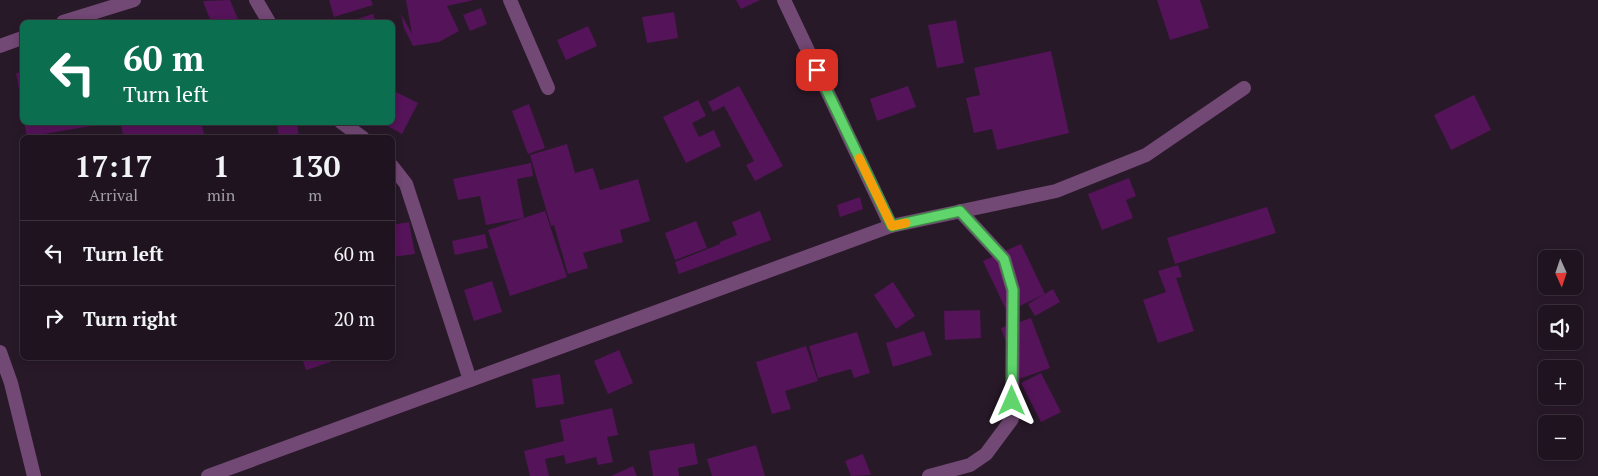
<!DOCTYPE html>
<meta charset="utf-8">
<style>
:root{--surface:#1e131f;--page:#2b202c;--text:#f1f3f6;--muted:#a19ea4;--line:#3c323d}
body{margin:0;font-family:"PT Serif",serif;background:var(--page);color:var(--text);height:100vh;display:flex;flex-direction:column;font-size:19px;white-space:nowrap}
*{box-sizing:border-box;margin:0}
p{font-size:16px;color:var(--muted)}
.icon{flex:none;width:28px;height:28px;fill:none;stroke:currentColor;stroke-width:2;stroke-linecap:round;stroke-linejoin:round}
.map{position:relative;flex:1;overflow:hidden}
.drawer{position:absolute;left:20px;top:135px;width:375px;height:225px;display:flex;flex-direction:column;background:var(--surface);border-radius:8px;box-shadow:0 2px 8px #0003,0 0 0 1px var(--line)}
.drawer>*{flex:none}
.top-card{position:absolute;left:20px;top:20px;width:375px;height:105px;border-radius:8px;box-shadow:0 2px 8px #0003,0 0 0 1px var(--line);background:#0b6e4f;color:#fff;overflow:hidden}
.needle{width:32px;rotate:177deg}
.controls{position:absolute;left:1538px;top:250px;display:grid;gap:10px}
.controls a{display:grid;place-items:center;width:45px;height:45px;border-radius:8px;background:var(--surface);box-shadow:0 2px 8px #0003,0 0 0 1px var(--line);font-size:25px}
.pin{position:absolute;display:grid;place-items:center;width:42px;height:42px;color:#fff;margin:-21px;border-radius:10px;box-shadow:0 2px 8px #0006}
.me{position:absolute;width:55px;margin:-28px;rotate:0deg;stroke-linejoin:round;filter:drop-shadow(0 0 4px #0008)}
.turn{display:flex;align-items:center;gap:18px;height:105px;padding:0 20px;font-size:22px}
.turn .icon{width:65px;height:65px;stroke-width:2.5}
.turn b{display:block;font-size:35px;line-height:42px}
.eta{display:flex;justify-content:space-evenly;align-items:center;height:85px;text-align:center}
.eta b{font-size:30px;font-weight:600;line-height:35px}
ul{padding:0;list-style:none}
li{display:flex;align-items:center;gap:15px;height:65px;padding:0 20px;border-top:1px solid var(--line)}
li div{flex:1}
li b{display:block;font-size:19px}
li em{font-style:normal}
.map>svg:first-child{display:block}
</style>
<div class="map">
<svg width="1598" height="476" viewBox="0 0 1598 476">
<rect width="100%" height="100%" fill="#281929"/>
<g fill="#551359">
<polygon points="230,0 239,22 211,22 203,1"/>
<polygon points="329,0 371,0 373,5 334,17"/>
<polygon points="406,0 474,0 447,6 459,31 439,42 413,46 404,28 401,14 412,34"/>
<polygon points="736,0 760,0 741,9"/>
<polygon points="1157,0 1200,0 1209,28 1170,40"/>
<polygon points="481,8 487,24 470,31 463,15"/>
<polygon points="674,12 678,38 647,43 642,17"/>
<polygon points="373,14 376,22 348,22"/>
<polygon points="956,20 964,63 937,68 928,25"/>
<polygon points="588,26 597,46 566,60 557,40"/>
<polygon points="1051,51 1069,133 997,150 992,129 974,133 966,98 980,95 974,68"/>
<polygon points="22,72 22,108 16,73"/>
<polygon points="739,86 783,166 755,181 746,165 754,161 724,106 713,112 708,102"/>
<polygon points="908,86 916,107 877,121 870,99"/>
<polygon points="392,90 418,103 402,134 381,122 392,122"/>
<polygon points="1474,95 1491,130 1451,150 1434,115"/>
<polygon points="698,100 706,116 692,123 699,137 714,130 721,146 686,163 663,117"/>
<polygon points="529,104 545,148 528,154 512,111"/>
<polygon points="24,122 90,122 91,126 27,137"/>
<polygon points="120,122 201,122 205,138 124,138"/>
<polygon points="297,122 299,138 279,138 277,124"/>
<polygon points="567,144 575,173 593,168 600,190 638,179 650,221 620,230 623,242 583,253 588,268 568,274 554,225 551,226 530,155"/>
<polygon points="531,163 533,176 517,179 524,218 486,225 480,196 458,200 453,179"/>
<polygon points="1129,178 1136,196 1126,200 1133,218 1102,230 1088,194"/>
<polygon points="860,197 863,209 840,217 837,205"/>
<polygon points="1267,207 1276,233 1175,264 1167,238"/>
<polygon points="545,211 567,277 510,296 488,230"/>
<polygon points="760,211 771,240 679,274 675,262 720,244 720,242 737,235 732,222"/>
<polygon points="696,221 707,248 675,260 665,233"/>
<polygon points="409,222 415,254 392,257 392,225"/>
<polygon points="485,234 488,248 455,255 452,241"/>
<polygon points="1021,244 1045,294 1007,312 983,261"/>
<polygon points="1178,265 1182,277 1176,278 1194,331 1158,343 1143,300 1166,292 1158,271"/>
<polygon points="492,281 502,312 474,321 464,290"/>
<polygon points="893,282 915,316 896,329 874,295"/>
<polygon points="1053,289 1060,302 1035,316 1028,304"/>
<polygon points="980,310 981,338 945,340 944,311"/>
<polygon points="1031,318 1050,368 1019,379 1001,328"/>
<polygon points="924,331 932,355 893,367 886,343"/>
<polygon points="857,332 870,373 854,378 851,369 818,378 809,346"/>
<polygon points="806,346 818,381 785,391 791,409 772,414 756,362"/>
<polygon points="619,350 633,383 608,394 594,361"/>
<polygon points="302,358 330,358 331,362 306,370"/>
<polygon points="1041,373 1061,412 1041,422 1021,383"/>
<polygon points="560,374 564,404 536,408 532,379"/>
<polygon points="612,408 618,435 607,437 613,462 598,465 596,457 566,464 564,455 545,459 549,476 530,476 524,451 564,441 560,420"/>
<polygon points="694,443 698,464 678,468 679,476 653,476 649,451"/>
<polygon points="756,445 765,476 712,476 707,459"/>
<polygon points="863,454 871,475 851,476 845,461"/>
<polygon points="633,466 637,476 611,476"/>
</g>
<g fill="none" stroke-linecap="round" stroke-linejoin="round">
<g stroke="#724874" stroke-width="14">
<polyline points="256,0 269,22"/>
<polyline points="510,0 548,88"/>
<polyline points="63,22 134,0"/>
<polyline points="0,46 22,38"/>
<polyline points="341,122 363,138"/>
<polyline points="392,166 406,184 470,380"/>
<polyline points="891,226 1056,191 1146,155 1244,88"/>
<polyline points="0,352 11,383 34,476"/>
<polyline points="208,476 891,226 784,0"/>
<polyline points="929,476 970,465 986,454 1012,419 1013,290 1004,259 960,211"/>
</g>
</g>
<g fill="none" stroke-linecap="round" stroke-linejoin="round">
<defs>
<polyline id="route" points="817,70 892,226 960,211 1004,259 1013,290 1012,401"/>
</defs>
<use href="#route" stroke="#3e8a46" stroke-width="12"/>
<use href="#route" stroke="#5fd56b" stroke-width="9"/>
<polyline stroke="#f59e0b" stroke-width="9" points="859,158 892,226 906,223"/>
</g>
</svg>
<div class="controls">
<a><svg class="needle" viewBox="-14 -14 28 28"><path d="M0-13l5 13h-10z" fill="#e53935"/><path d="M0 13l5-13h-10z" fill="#a19ea4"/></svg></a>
<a><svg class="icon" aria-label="sound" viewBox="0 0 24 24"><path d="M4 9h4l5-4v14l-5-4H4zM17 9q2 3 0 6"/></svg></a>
<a>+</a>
<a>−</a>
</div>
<div class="pin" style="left:817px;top:70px;background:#d93025"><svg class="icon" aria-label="arrive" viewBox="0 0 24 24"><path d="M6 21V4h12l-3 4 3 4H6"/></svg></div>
<svg class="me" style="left:1012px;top:401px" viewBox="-20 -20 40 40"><path d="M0-17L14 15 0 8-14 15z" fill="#5fd56b" stroke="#fff" stroke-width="4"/></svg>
<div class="top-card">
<div class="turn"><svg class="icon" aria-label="left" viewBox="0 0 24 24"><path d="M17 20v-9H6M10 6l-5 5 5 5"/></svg><div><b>60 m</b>Turn left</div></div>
</div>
<section class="drawer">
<div class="eta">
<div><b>17:17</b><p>Arrival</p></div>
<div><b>1</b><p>min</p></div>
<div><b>130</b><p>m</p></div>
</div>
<ul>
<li><svg class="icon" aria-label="left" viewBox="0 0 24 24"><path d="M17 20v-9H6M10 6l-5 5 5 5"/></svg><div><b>Turn left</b></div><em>60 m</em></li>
<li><svg class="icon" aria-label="right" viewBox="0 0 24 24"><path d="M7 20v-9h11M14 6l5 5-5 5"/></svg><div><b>Turn right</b></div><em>20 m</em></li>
</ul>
</section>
</div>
